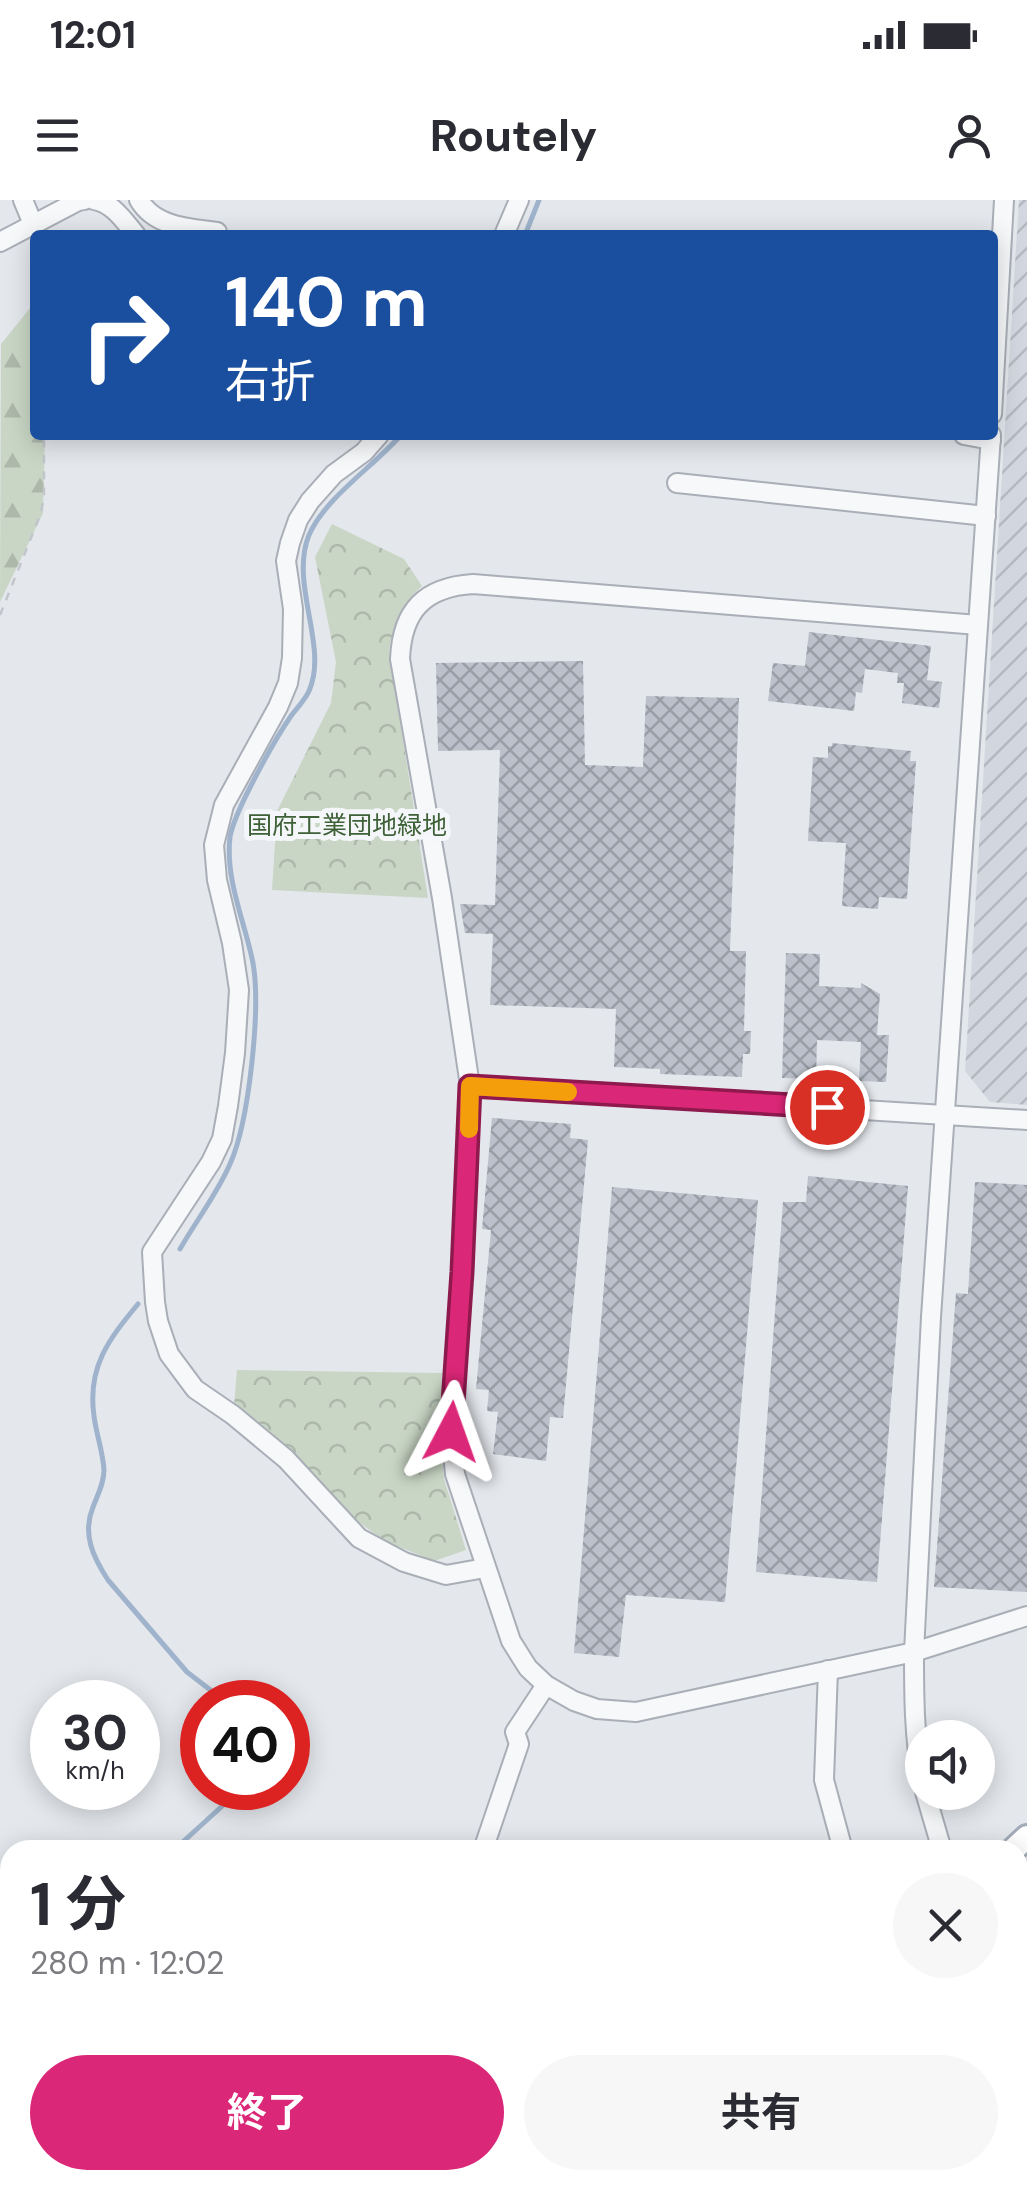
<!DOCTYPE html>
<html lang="ja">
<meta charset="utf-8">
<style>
:root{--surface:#fff;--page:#f7f7f7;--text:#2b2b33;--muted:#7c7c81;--accent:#db2777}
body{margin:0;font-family:"DM Sans","Noto Sans JP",sans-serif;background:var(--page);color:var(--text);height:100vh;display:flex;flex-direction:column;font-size:38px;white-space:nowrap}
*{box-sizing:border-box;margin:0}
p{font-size:32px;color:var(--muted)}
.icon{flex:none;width:55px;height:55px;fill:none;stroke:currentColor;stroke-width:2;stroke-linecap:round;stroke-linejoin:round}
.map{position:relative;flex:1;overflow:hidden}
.sheet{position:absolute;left:0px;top:1640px;width:1028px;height:350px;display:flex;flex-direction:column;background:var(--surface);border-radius:30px 30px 0 0;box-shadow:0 5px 25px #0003}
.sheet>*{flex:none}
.hud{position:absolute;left:30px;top:30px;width:968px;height:210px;border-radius:10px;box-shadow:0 5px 25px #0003;background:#1a4fa0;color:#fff;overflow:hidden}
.buttons{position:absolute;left:905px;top:1520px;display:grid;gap:20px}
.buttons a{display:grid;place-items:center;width:90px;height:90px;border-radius:50%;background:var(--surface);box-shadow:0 5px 25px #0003;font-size:50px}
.speed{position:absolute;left:30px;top:1480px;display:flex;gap:20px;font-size:50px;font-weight:700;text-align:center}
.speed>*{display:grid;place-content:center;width:130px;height:130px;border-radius:50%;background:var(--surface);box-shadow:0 5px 25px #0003;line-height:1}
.speed small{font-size:25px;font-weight:400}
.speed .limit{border:15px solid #d22;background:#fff;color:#111}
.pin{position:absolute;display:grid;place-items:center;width:85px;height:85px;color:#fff;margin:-42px;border:5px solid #fff;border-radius:50%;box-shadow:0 2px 10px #0007}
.me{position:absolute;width:110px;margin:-55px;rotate:4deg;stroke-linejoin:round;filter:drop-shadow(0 0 8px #0008)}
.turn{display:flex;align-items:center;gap:35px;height:210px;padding:0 30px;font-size:45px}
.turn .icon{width:130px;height:130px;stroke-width:2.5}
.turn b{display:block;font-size:70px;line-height:85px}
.round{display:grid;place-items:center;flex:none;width:105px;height:105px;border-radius:52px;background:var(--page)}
.head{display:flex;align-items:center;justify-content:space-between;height:170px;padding:0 30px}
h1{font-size:60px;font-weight:700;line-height:75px}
.primary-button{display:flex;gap:20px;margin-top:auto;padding:20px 30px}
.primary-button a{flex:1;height:115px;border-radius:60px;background:var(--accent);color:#fff;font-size:40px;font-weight:700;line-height:115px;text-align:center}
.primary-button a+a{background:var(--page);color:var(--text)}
.status{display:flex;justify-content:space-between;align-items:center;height:70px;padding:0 50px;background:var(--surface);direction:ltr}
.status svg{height:28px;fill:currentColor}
header{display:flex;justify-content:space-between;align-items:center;height:130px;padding:0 30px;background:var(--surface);font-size:45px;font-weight:700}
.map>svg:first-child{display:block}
</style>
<div class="status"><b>12:01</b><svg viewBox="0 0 49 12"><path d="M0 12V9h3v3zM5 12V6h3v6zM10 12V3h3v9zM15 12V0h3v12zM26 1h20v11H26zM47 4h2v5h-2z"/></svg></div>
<header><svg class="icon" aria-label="menu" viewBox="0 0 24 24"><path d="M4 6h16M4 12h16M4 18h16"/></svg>Routely<svg class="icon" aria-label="person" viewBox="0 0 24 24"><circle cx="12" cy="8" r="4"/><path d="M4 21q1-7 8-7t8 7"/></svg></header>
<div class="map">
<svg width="1027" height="1990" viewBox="0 0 1027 1990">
<defs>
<pattern id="industrial-furrows" width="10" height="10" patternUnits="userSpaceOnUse" patternTransform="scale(2.5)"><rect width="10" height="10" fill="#d2d6de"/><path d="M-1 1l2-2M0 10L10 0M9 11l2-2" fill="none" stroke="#b4b8c0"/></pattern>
<pattern id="forest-firs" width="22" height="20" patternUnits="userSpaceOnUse" patternTransform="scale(2.5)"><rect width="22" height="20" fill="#c9d6c5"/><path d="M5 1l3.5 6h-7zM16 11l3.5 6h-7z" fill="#adb8ab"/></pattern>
<pattern id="park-crowns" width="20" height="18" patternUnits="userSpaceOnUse" patternTransform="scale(2.5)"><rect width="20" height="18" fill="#c9d6c5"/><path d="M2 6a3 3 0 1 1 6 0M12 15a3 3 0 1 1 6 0" fill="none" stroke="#adb8ab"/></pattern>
<pattern id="building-cross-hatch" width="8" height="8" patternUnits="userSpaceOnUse" patternTransform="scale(2.5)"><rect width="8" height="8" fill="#bbc0ca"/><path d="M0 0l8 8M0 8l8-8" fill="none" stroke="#989da6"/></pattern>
</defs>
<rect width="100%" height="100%" fill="#e4e7ec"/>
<polygon fill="url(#industrial-furrows)" points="1019,0 1027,0 1027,905 990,902 965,871"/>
<polygon fill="url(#forest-firs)" points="35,102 35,235 45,235 43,313 0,402 1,144"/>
<g fill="url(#park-crowns)">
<path d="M332,324l72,35 18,27c-21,19 -28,37 -33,65l39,247 -156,-8 5,-79 54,-108 5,-41 -21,-105z"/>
<polygon points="237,1170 442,1173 440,1234 444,1279 466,1350 434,1361 385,1341 360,1323 276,1239 234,1206"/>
</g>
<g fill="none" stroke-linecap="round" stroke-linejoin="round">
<g stroke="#9fb4cc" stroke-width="5">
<polyline points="525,35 539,0"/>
<path d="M180,1049c16,-28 37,-55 50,-85 19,-42 31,-155 23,-201 -8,-41 -28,-83 -23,-126 4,-25 45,-98 61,-121 6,-8 14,-16 18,-25 20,-44 -20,-107 0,-156 16,-37 65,-69 92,-100"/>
<path d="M138,1104c-29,35 -51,63 -44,112 2,17 9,36 10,54 0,13 -6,24 -11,37 -11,27 0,50 15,73l79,92 39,30"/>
<polyline points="174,1650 242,1588"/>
<polyline points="55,1990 56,1980"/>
</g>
</g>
<g fill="url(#building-cross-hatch)">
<polygon points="809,432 931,446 927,480 942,482 939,508 902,503 904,483 897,483 898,473 865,469 862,493 856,492 854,511 768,501 773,463 805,466"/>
<polygon points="583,461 585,565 643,567 646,496 739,498 730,751 746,751 744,831 751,831 750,854 743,854 742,877 660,874 660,869 614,867 616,809 490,805 493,734 465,733 460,704 495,705 500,550 438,551 436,463"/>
<polygon points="832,543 911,551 910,561 916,561 907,699 879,697 878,709 842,706 846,643 808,641 813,557 828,558 828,546 832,546"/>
<polygon points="786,753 820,754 819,786 861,788 861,783 880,794 877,835 889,835 886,882 859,881 861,842 817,840 816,879 782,878"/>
<polygon points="492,918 571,924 570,938 588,940 563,1218 550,1217 546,1261 493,1254 498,1212 487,1211 489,1190 476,1189 491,1030 482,1029"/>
<polygon points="808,976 908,986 877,1382 756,1372 783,1002 806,1002"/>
<polygon points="975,982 1027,985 1027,1392 934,1387 956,1093 968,1094"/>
<polygon points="612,987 758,1000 725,1402 626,1395 619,1457 574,1453"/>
</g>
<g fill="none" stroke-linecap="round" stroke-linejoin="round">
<defs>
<g id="minor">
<polyline points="23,0 33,24"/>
<path d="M94,0c19,3 30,21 42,35"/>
<path d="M139,0c16,27 49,28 78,32"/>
<polyline points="504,35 519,0"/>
<polyline points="0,42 78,1 84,0"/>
<polyline points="992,214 1004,0"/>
<polyline points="379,235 364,252 334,274 310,301 298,320 290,343 286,361 293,409 292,458 288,483 278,507 224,605 214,645 217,680 232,743 239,790 235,853 228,906 222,939 211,962 152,1052 155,1102 158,1121 169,1154 195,1189 233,1215 286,1259 359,1338 404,1362 446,1375 485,1368"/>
<polyline points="964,235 991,240"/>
<polyline points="677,283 986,316"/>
<path d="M978,425l-505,-41c-48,3 -71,26 -73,75l42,239 28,188 -8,187 -11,159 4,42 56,167 17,27 18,17 28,16 23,8 39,3 278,-60 113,-36"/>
<polyline points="470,886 1027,920"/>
<polyline points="828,1470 824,1580 843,1650"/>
<path d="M922,1579c-8,-42 -8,-85 -8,-127l17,-335 60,-882"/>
<polyline points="925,1592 942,1650"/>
<polyline points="483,1650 519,1544 515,1532 546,1485"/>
<polyline points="0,1744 10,1745"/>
<polyline points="1018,1832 1027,1854"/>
<polyline points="285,1980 289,1990"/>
</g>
<g id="major">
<polyline points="1013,1650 1027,1637"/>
<polyline points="0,1898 10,1893"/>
</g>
</defs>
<use href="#minor" stroke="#a9aeb7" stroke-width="22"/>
<use href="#major" stroke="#a3abb8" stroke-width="28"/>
<g stroke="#c2c5cb" stroke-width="2.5" stroke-dasharray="8 8" stroke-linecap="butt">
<polyline points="0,415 41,313 44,296 44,235"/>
<polyline points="709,1980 724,1990"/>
</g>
<use href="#minor" stroke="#f7f8fa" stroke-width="18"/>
<use href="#major" stroke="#fff" stroke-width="22"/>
</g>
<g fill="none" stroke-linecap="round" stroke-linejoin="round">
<defs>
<polyline id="route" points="451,1232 462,1072 470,886 827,907"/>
</defs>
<use href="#route" stroke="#8e194d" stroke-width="25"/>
<use href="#route" stroke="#db2777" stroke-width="18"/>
<polyline stroke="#f59e0b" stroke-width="18" points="469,929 470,886 568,892"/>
</g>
<g text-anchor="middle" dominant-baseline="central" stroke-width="10" stroke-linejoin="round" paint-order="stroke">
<g font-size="25" fill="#3f6138" stroke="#f4f6f9">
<text x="347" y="625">国府工業団地緑地</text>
</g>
</g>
</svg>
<div class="buttons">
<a><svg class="icon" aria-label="sound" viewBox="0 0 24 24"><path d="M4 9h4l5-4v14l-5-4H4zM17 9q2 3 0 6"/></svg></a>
</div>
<div class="speed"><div>30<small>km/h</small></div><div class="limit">40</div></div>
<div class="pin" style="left:827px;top:907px;background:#d93025"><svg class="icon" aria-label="arrive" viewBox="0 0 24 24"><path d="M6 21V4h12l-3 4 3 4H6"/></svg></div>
<svg class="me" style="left:451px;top:1232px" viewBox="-20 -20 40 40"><path d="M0-17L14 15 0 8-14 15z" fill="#db2777" stroke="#fff" stroke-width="4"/></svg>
<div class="hud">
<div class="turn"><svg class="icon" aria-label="right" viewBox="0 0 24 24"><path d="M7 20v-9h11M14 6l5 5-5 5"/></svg><div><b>140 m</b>右折</div></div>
</div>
<section class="sheet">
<div class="head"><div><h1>1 分</h1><p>280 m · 12:02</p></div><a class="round"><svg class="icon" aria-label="close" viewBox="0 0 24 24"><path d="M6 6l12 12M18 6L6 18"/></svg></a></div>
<div class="primary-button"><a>終了</a><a>共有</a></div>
</section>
</div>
